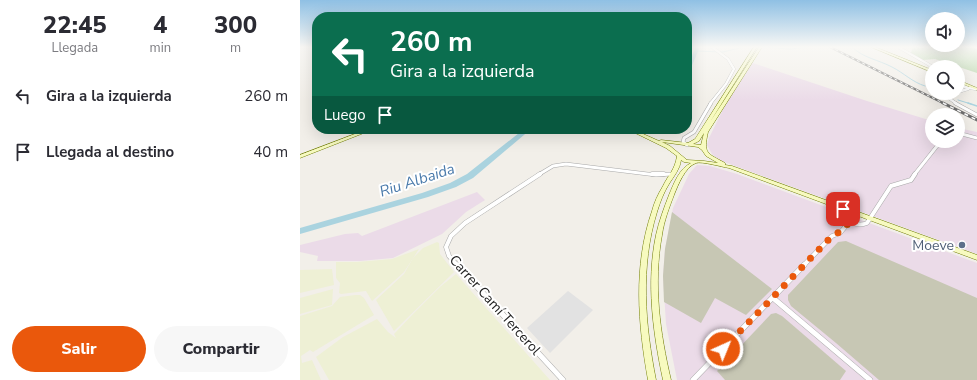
<!DOCTYPE html>
<html lang="es">
<meta charset="utf-8">
<style>
:root{--surface:#fff;--page:#f7f7f7;--text:#2b2b33;--muted:#7c7c81;--accent:#ea580c}
body{margin:0;font-family:"Nunito Sans",sans-serif;background:var(--page);color:var(--text);height:100vh;display:flex;flex-direction:column;font-size:15px;white-space:nowrap}
*{box-sizing:border-box;margin:0}
p{font-size:13px;color:var(--muted)}
.icon{flex:none;width:22px;height:22px;fill:none;stroke:currentColor;stroke-width:2;stroke-linecap:round;stroke-linejoin:round}
.map{position:relative;flex:1;overflow:hidden}
.sheet{display:flex;flex-direction:column;background:var(--surface);width:300px}
.sheet>*{flex:none}
.hud{position:absolute;left:12px;top:12px;width:380px;height:122px;border-radius:16px;box-shadow:0 4px 16px #0002;background:#0b6e4f;color:#fff;overflow:hidden}
.fabs{position:absolute;left:625px;top:12px;display:grid;gap:8px}
.fabs a{display:grid;place-items:center;width:40px;height:40px;border-radius:50%;background:var(--surface);box-shadow:0 4px 16px #0002;font-size:20px}
.pin{position:absolute;display:grid;place-items:center;width:34px;height:34px;color:#fff;margin:-17px;border-radius:8px;box-shadow:0 2px 6px #0006}
.me{position:absolute;width:44px;margin:-22px;rotate:44deg;stroke-linejoin:round;filter:drop-shadow(0 0 3px #0008)}
.turn{display:flex;align-items:center;gap:14px;height:84px;padding:0 12px;font-size:18px}
.turn .icon{width:52px;height:52px;stroke-width:2.5}
.turn b{display:block;font-size:28px;line-height:34px}
.then{display:flex;align-items:center;height:38px;padding:0 12px;background:#0003;gap:8px;font-size:15px}
.eta{display:flex;justify-content:space-evenly;align-items:center;height:68px;text-align:center}
.eta b{font-size:24px;font-weight:800;line-height:28px}
.action{display:flex;gap:8px;margin-top:auto;padding:8px 12px}
.action a{flex:1;height:46px;border-radius:24px;background:var(--accent);color:#fff;font-size:16px;font-weight:800;line-height:46px;text-align:center}
.action a+a{background:var(--page);color:var(--text)}
ul{padding:0;list-style:none}
li{display:flex;align-items:center;gap:12px;height:56px;padding:0 12px}
li div{flex:1}
li b{display:block;font-size:15px}
li em{font-style:normal}
main{display:flex;flex:1;min-height:0}
.map>svg:first-child{display:block}
</style>
<main>
<section class="sheet">
<div class="eta">
<div><b>22:45</b><p>Llegada</p></div>
<div><b>4</b><p>min</p></div>
<div><b>300</b><p>m</p></div>
</div>
<ul>
<li><svg class="icon" aria-label="left" viewBox="0 0 24 24"><path d="M17 20v-9H6M10 6l-5 5 5 5"/></svg><div><b>Gira a la izquierda</b></div><em>260 m</em></li>
<li><svg class="icon" aria-label="arrive" viewBox="0 0 24 24"><path d="M6 21V4h12l-3 4 3 4H6"/></svg><div><b>Llegada al destino</b></div><em>40 m</em></li>
</ul>
<div class="action"><a>Salir</a><a>Compartir</a></div>
</section>
<div class="map">
<svg width="677" height="380" viewBox="0 0 677 380">
<rect width="100%" height="100%" fill="#f2efe9"/>
<g fill="#ebdbe8">
<polygon points="450,62 567,101 632,121 632,141 658,141 658,128 677,132 677,254 438,167 419,160 412,154 407,145 409,138 435,85"/>
<polygon points="397,165 410,166 437,174 677,263 677,380 377,380 366,324 363,276 365,249 373,208 389,174 395,167"/>
<polygon points="177,192 185,200 166,212 142,234 93,258 60,261 17,261 18,256 0,252 0,245 45,234 58,233 62,236"/>
</g>
<g fill="#c7c7b4">
<polygon points="372,212 472,289 446,315 415,298 401,323 364,302 363,276 365,249"/>
<polygon points="546,241 677,298 677,380 579,380 536,343 491,306 488,300 488,295 538,242"/>
<polygon points="476,313 482,316 546,371 540,380 425,380 417,371 471,314"/>
</g>
<g fill="#eef0d5">
<polygon points="137,242 139,243 140,254 154,272 94,331 76,300 104,274 113,258 123,248"/>
<polygon points="119,249 104,272 72,301 66,291 41,294 39,293 40,283 36,278 36,262 57,262 92,259"/>
<polygon points="32,269 34,285 0,293 0,270"/>
<polygon points="156,274 250,380 29,380 16,357 43,337 77,319 88,332 96,338 94,334 112,315 141,286"/>
<polygon points="33,289 32,305 0,314 0,298"/>
<polygon points="55,295 60,295 64,298 74,315 13,352 10,350 1,356 2,363 12,360 21,380 0,380 0,316 32,306 40,297"/>
</g>
<polygon fill="#add19e" points="611,47 672,47 677,49 677,73 635,59 623,60 611,53 612,49"/>
<polygon fill="#e2e2e2" points="268,291 293,310 250,353 227,328"/>
<g fill="none" stroke-linecap="round" stroke-linejoin="round">
<g stroke="#aad3df" stroke-width="1">
<polyline points="463,47 490,49 508,47"/>
<path d="M552,47c11,11 27,13 40,20 12,6 20,15 33,19"/>
<polyline points="396,51 423,52 443,47"/>
<polyline points="658,100 671,104"/>
</g>
<polyline stroke="#aad3df" stroke-width="1.5" points="668,103 677,106"/>
<g fill="#aad3df" fill-rule="evenodd">
<polygon points="394,47 398,47 399,49 390,70 387,72 387,65 395,49"/>
<polygon points="224,129 231,129 173,178 156,187 128,197 0,234 0,228 122,193 150,183 167,174"/>
</g>
<defs>
<g id="street-far3">
<polyline points="598,47 628,64 631,66 630,68"/>
<polyline points="658,84 668,88 677,89"/>
<polyline points="658,92 668,89"/>
<polyline points="655,93 650,96 650,99 657,104"/>
<polyline points="410,104 426,84 434,69 428,59 412,47"/>
</g>
<g id="street-far2">
<polyline points="655,103 677,115"/>
<polyline points="658,133 677,138"/>
<polyline points="387,145 383,142 384,138 394,132 411,103"/>
<polyline points="238,175 253,166 266,164 356,175 372,174"/>
<polyline points="614,175 641,141"/>
</g>
<g id="street-far1">
<polyline points="352,174 364,174"/>
<path d="M543,209v5c6,8 14,13 24,9l24,-37 20,-6 4,-6"/>
<polyline points="158,266 149,256 146,247 151,236 165,223 240,174"/>
<polyline points="503,266 532,236 540,233 550,221"/>
</g>
<g id="street">
<polyline points="157,265 263,380"/>
<polyline points="473,298 570,380"/>
<polyline points="393,380 504,265"/>
</g>
<g id="secondary">
<path d="M454,47h3l-47,75 49,-75h3l-54,85c-5,22 -1,21 17,31v2l7,1 245,89v5l-248,-92c-7,-1 -27,-7 -33,-5 -11,4 -18,22 -22,32 -5,13 -10,26 -12,40 -9,49 -2,98 9,145h-8c-10,-47 -17,-97 -7,-145 3,-14 8,-27 13,-40 5,-12 10,-26 22,-32l-7,-1 -3,-2c-1,9 -7,16 -12,24 -5,8 -9,18 -12,28 -17,55 -12,112 -1,168h-8c-10,-56 -15,-114 4,-169 2,-8 6,-17 11,-25 5,-11 12,-16 14,-30l-11,-8 -39,-19h5l27,12 2,-1 27,3 7,-4zM404,133l-3,12 -8,-1 6,-3zM362,142l36,5 4,3 4,6 12,7 -14,-2 -17,-1 -17,-14z"/>
<polygon points="571,47 575,47 632,70 632,72"/>
<polygon points="658,80 677,88 677,90 658,82"/>
<polygon points="68,129 74,129 0,158 0,155"/>
</g>
</defs>
<use href="#street-far3" stroke="#a9a9a9" stroke-width="3"/>
<use href="#street-far2" stroke="#a9a9a9" stroke-width="4"/>
<use href="#street-far1" stroke="#a9a9a9" stroke-width="5"/>
<use href="#street" stroke="#a9a9a9" stroke-width="6"/>
<use href="#secondary" stroke="#707d05" stroke-width="1"/>
<use href="#street-far3" stroke="#fff" stroke-width="2.5"/>
<use href="#street-far2" stroke="#fff" stroke-width="3"/>
<use href="#street-far1" stroke="#fff" stroke-width="4"/>
<use href="#street" stroke="#fff" stroke-width="5"/>
<use href="#secondary" fill="#f7fabf" fill-rule="evenodd"/>
<defs>
<polyline id="rail-far1" points="530,47 645,104"/>
<polyline id="rail" points="643,103 677,120"/>
</defs>
<use href="#rail-far1" stroke="#707070" stroke-width="2"/>
<use href="#rail" stroke="#707070" stroke-width="3"/>
<use href="#rail-far1" stroke="#fff" stroke-width="1" stroke-dasharray="3" stroke-linecap="butt"/>
<use href="#rail" stroke="#fff" stroke-width="1.5" stroke-dasharray="4" stroke-linecap="butt"/>
</g>
<linearGradient id="sky" x2="0" y2="1"><stop stop-color="#8fc0e4"/><stop offset="0.47" stop-color="#f9f8f5"/><stop offset="1" stop-color="#f9f8f5" stop-opacity="0"/></linearGradient>
<rect width="677" height="100" fill="url(#sky)"/>
<g fill="none" stroke-linecap="round" stroke-linejoin="round">
<path stroke="#ea580c" stroke-width="7" stroke-dasharray="0 12.6" d="M423,349l109,-113c8,-4 12,-7 18,-15l-8,-7 1,-5"/>
</g>
<circle fill="#5c6f8a" stroke="#fff" stroke-width="1.5" cx="662" cy="245" r="4"/>
<g text-anchor="middle" dominant-baseline="central" stroke-width="4" stroke-linejoin="round" paint-order="stroke">
<g font-size="14" fill="#4e5e75" stroke="#fff" text-anchor="end">
<text x="654" y="245">Moeve</text>
</g>
<g font-size="14" fill="#222" stroke="#fff">
<text transform="translate(195 305) rotate(48)">Carrer Camí Tercerol</text>
</g>
<g font-size="15" font-style="italic" fill="#4a7aab" stroke="#fff">
<text transform="translate(117 180) rotate(-18)">Riu Albaida</text>
</g>
</g>
</svg>
<div class="fabs">
<a><svg class="icon" aria-label="sound" viewBox="0 0 24 24"><path d="M4 9h4l5-4v14l-5-4H4zM17 9q2 3 0 6"/></svg></a>
<a><svg class="icon" aria-label="search" viewBox="0 0 24 24"><circle cx="10" cy="10" r="6"/><path d="M15 15l6 6"/></svg></a>
<a><svg class="icon" aria-label="layers" viewBox="0 0 24 24"><path d="M12 4l9 5-9 5-9-5zM3 14l9 5 9-5"/></svg></a>
</div>
<div class="pin" style="left:543px;top:209px;background:#d93025"><svg class="icon" aria-label="arrive" viewBox="0 0 24 24"><path d="M6 21V4h12l-3 4 3 4H6"/></svg></div>
<svg class="me" style="left:423px;top:349px" viewBox="-20 -20 40 40"><circle r="17" fill="#ea580c" stroke="#fff" stroke-width="3"/><path d="M0-11L8 9 0 5-8 9z" fill="#fff"/></svg>
<div class="hud">
<div class="turn"><svg class="icon" aria-label="left" viewBox="0 0 24 24"><path d="M17 20v-9H6M10 6l-5 5 5 5"/></svg><div><b>260 m</b>Gira a la izquierda</div></div>
<div class="then">Luego<svg class="icon" aria-label="arrive" viewBox="0 0 24 24"><path d="M6 21V4h12l-3 4 3 4H6"/></svg></div>
</div>
</div>
</main>
